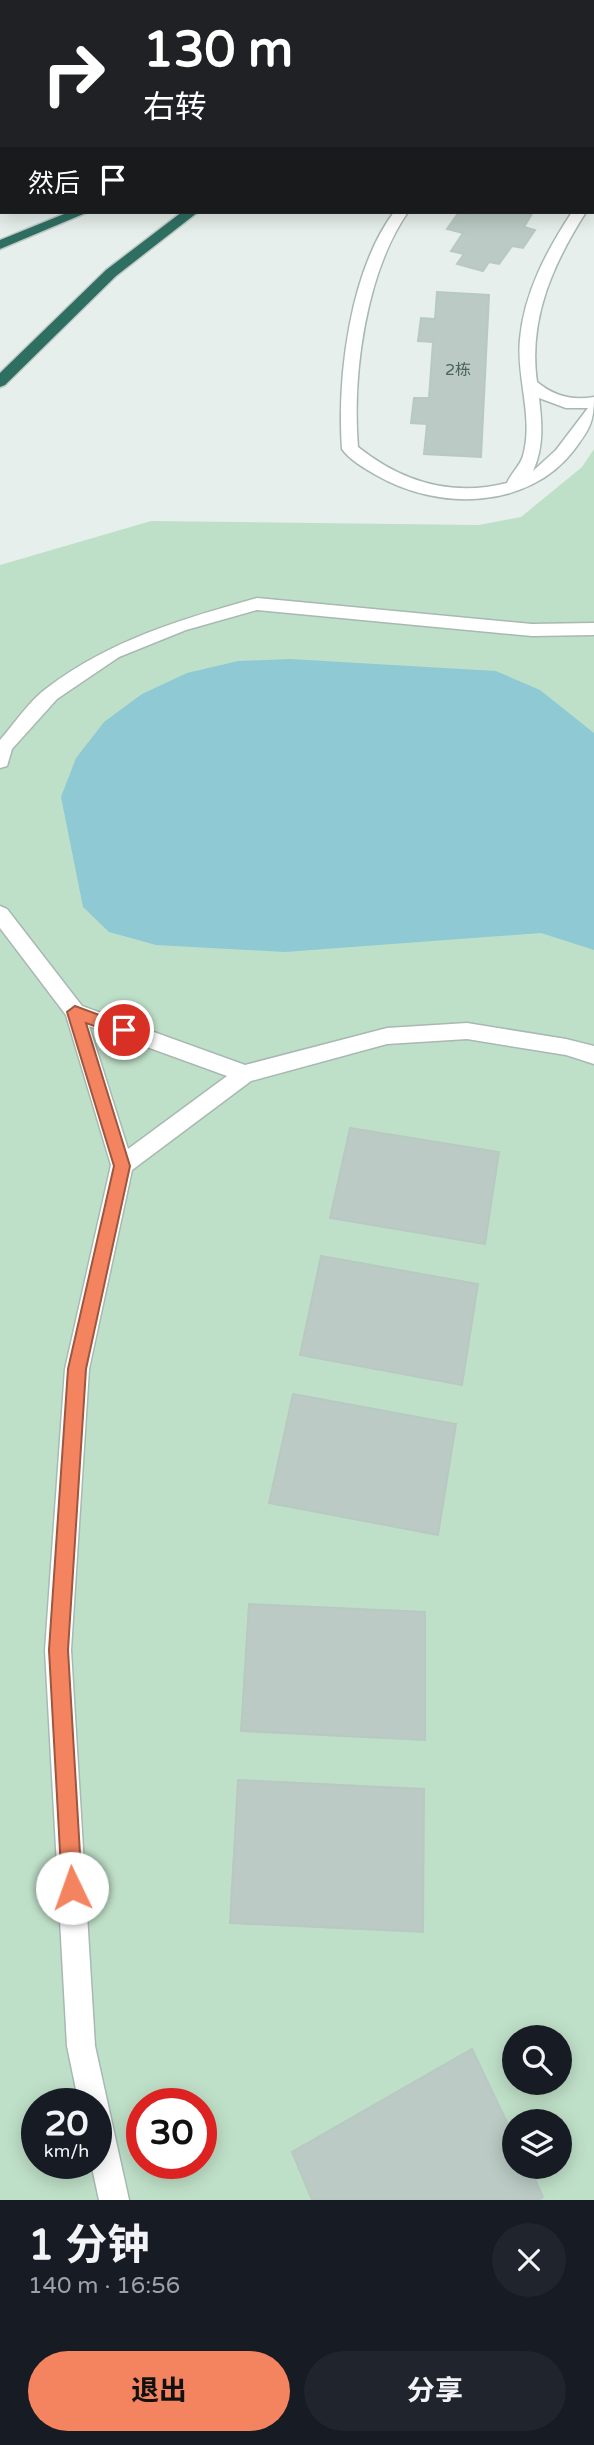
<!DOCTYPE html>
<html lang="zh">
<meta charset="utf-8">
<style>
:root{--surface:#171b24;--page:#20242c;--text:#f1f3f6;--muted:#9ea1a6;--accent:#f4845f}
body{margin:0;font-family:"Varela Round","Noto Sans SC",sans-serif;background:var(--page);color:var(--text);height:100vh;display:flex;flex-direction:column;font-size:26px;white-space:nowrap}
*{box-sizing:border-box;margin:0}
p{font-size:23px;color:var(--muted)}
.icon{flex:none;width:38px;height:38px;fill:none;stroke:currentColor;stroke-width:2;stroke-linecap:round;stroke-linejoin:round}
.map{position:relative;height:2200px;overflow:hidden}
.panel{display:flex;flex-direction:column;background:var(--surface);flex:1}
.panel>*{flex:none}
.top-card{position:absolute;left:0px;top:0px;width:595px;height:214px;box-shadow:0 4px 18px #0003;background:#202124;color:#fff;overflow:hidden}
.buttons{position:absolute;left:502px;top:2025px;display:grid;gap:14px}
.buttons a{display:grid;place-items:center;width:70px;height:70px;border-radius:50%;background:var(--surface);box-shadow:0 4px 18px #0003;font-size:35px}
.speed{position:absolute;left:21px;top:2088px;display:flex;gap:14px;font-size:35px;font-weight:700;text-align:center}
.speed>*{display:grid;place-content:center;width:91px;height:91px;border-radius:50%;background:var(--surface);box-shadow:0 4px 18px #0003;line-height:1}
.speed small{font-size:18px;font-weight:400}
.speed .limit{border:10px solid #d22;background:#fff;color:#111}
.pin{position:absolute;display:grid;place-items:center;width:60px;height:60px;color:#fff;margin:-30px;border:4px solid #fff;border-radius:50%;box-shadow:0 2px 7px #0007}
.me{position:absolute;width:77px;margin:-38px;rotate:357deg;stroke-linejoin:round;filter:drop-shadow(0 0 5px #0008)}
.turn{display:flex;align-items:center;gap:24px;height:147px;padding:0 28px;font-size:32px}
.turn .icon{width:91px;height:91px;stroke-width:2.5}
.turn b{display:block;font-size:49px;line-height:60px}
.then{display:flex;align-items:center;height:66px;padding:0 28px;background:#0003;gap:14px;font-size:26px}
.round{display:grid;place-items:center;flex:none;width:74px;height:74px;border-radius:37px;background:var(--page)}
.headline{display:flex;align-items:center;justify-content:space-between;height:119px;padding:0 28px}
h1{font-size:42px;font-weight:700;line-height:52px}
.primary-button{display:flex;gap:14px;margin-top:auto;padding:14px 28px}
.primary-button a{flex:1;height:80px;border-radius:42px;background:var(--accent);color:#111;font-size:28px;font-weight:700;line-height:80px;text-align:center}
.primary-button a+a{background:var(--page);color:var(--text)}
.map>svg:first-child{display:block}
</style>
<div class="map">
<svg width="594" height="2200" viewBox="0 0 594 2200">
<rect width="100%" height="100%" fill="#e6efeb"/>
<path fill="#bfe0c8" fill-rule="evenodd" d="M594,449v1751h-594v-1635l151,-44 328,4 42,-8 61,-50zM514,2037h46v45h-46zM37,2104h59v59h-59zM142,2104h59v59h-59zM514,2121h46v45h-46z"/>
<polygon fill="#8ec9d4" points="290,659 496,671 540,690 594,733 594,950 541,933 285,952 156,945 109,932 83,907 61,797 76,758 104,722 142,694 187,673 238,661"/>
<g fill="#bbcac4" stroke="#b8c9c2" stroke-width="2">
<polygon points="459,212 475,215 478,212 533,212 524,227 535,230 523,248 512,246 499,264 489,262 483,271 457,264 464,254 451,251 463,233 447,229"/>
<polygon points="437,292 489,295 481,457 424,454 427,424 411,423 414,398 429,398 433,342 418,341 421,318 435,319"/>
<polygon points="350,1128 499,1152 485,1244 330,1218"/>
<polygon points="321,1256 478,1284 462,1385 300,1355"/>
<polygon points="293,1394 456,1424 438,1535 269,1503"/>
<polygon points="249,1604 425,1612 425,1740 241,1731"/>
<polygon points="238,1780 424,1789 423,1932 230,1923"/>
<polygon points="472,2049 514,2137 514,2166 529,2166 543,2197 538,2200 312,2200 292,2152"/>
</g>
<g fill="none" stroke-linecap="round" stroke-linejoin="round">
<defs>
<g id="service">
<polygon points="565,0 577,0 564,2"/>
<rect x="593" y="97" width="1" height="8"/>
<polygon points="594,190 594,199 593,199 593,190"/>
<path d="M394,212h14c-42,60 -56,162 -50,235 44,35 94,50 149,36 4,-10 13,-17 16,-27 11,-39 -7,-78 -3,-117 4,-46 27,-89 52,-127h14c-33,52 -58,107 -49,170 17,14 35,19 57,15 0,26 -5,33 -20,53 -46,60 -136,61 -198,25 -12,-7 -26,-15 -34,-26 -5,-73 8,-178 52,-237zM539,398l27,10h22l-32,42 -23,21c11,-24 9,-48 6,-73z"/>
</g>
<g id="minor">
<path d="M257,598l275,26 62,-1v12l-62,1 -275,-26 -71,20 -67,27 -62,42 -45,50 -5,17 -7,2v-28c15,-17 29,-39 47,-52 63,-48 135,-69 210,-90z"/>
<path d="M0,906l7,3 75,97 163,59 142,-37 80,-5 99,16 28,7v18l-28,-9 -99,-16 -80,5 -136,37 -119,89 -43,199 -18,281 24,396 34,154h-30l-8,-37h5v-59h-17l-12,-58 -22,-396 20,-281 46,-204 -45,-150 -66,-87zM89,1026l138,50 -99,73z"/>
</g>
<g id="motorway">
<polygon points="30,0 42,0 29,2"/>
<polygon points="411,0 425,0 410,2"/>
<polygon points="429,0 442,0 428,2"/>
<polygon points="2,68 2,80 0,80 0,69"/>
<polygon points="69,212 88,212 0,249 0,240"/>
<polygon points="182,212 198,212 116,276 5,385 0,387 0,373 106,270"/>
</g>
</defs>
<use href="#service" stroke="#a8b8b2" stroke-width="3"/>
<use href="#minor" stroke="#a8b8b2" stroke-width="3"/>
<use href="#motorway" stroke="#c2cac8" stroke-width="3"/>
<use href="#service" fill="#fff" fill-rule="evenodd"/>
<use href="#minor" fill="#fff" fill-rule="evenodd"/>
<use href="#motorway" fill="#2f6f62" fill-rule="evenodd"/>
</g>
<polygon fill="#f4845f" stroke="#9f563e" stroke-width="2" points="75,1006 129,1026 131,1030 124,1036 86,1023 130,1166 86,1369 68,1650 82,1888 79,1895 72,1898 65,1895 62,1888 49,1650 68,1369 114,1166 67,1012"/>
<g text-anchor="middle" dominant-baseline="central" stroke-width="6" stroke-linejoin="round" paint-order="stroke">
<g font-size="16" fill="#4a645c">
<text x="458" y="370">2栋</text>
</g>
</g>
</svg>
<div class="buttons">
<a><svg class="icon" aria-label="search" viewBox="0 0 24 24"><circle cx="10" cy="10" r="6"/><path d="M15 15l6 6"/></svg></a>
<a><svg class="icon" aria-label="layers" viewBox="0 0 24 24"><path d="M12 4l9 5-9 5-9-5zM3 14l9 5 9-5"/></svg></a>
</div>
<div class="speed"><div>20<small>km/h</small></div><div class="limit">30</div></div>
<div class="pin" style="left:124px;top:1030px;background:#d93025"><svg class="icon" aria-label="arrive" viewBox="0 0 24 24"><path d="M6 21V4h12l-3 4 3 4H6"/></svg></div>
<svg class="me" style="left:72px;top:1888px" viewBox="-20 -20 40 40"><circle r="19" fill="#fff"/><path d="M0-13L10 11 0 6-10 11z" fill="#f4845f"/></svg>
<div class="top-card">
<div class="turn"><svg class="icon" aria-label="right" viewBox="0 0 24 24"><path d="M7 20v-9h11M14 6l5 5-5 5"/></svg><div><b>130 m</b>右转</div></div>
<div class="then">然后<svg class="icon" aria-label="arrive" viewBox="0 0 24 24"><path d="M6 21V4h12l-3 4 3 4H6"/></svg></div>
</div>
</div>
<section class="panel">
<div class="headline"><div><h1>1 分钟</h1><p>140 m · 16:56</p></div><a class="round"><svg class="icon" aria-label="close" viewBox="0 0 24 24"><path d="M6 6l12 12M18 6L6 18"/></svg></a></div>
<div class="primary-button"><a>退出</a><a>分享</a></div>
</section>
